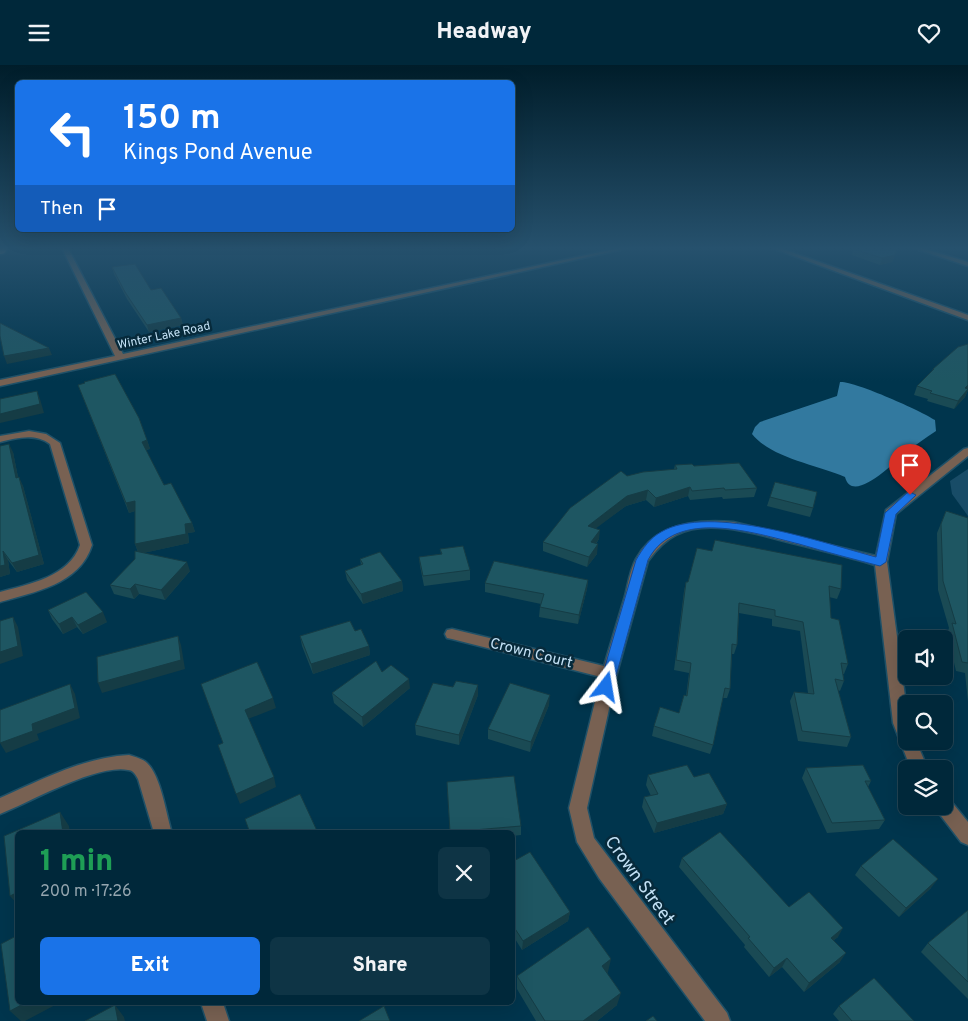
<!DOCTYPE html>
<meta charset="utf-8">
<style>
:root{--surface:#00283a;--page:#0e3445;--text:#f1f3f6;--muted:#95a6af;--line:#224454;--accent:#1a73e8}
body{margin:0;font-family:Overpass,sans-serif;background:var(--page);color:var(--text);height:100vh;display:flex;flex-direction:column;font-size:19px;white-space:nowrap}
*{box-sizing:border-box;margin:0}
p{font-size:16px;color:var(--muted)}
.icon{flex:none;width:28px;height:28px;fill:none;stroke:currentColor;stroke-width:2;stroke-linecap:round;stroke-linejoin:round}
.map{position:relative;flex:1;overflow:hidden}
.side{position:absolute;left:15px;top:765px;width:500px;height:175px;display:flex;flex-direction:column;background:var(--surface);border-radius:8px;box-shadow:0 5px 20px #0002,0 0 0 1px var(--line)}
.side>*{flex:none}
.guide{position:absolute;left:15px;top:15px;width:500px;height:152px;border-radius:8px;box-shadow:0 5px 20px #0002,0 0 0 1px var(--line);background:#1a73e8;color:#fff;overflow:hidden}
.controls{position:absolute;left:898px;top:565px;display:grid;gap:10px}
.controls a{display:grid;place-items:center;width:55px;height:55px;border-radius:8px;background:var(--surface);box-shadow:0 5px 20px #0002,0 0 0 1px var(--line);font-size:25px}
.pin{position:absolute;display:grid;place-items:center;width:42px;height:42px;color:#fff;margin:-51px -21px;border-radius:50% 50% 50% 0;rotate:-45deg;box-shadow:0 0 5px #0007}
.pin .icon{rotate:45deg}
.me{position:absolute;width:55px;margin:-28px;rotate:14deg;stroke-linejoin:round;filter:drop-shadow(0 0 4px #0008)}
.turn{display:flex;align-items:center;gap:18px;height:105px;padding:0 25px;font-size:22px}
.turn .icon{width:65px;height:65px;stroke-width:2.5}
.turn b{display:block;font-size:35px;line-height:42px}
.then{display:flex;align-items:center;height:48px;padding:0 25px;background:#0003;gap:10px;font-size:19px}
.round{display:grid;place-items:center;flex:none;width:52px;height:52px;border-radius:8px;background:var(--page)}
.summary{display:flex;align-items:center;justify-content:space-between;height:85px;padding:0 25px}
h1{font-size:30px;font-weight:800;line-height:38px;color:#1e9e55}
.cta{display:flex;gap:10px;margin-top:auto;padding:10px 25px}
.cta a{flex:1;height:58px;border-radius:8px;background:var(--accent);color:#fff;font-size:20px;font-weight:800;line-height:58px;text-align:center}
.cta a+a{background:var(--page);color:var(--text)}
header{display:flex;justify-content:space-between;align-items:center;height:65px;padding:0 25px;background:var(--surface);font-size:22px;font-weight:800}
.map>svg:first-child{display:block}
</style>
<header><svg class="icon" aria-label="menu" viewBox="0 0 24 24"><path d="M4 6h16M4 12h16M4 18h16"/></svg>Headway<svg class="icon" aria-label="heart" viewBox="0 0 24 24"><path d="M12 20l-8-8c-3-5 5-10 8-4 3-6 11-1 8 4z"/></svg></header>
<div class="map">
<svg width="968" height="956" viewBox="0 0 968 956">
<rect width="100%" height="100%" fill="#00354d"/>
<polygon fill="#184c67" points="968,404 968,451 952,429 950,416"/>
<path fill="#32799f" d="M840,317c15,-1 81,29 95,38l1,11c-11,7 -22,15 -32,23 -10,9 -52,51 -59,23 -28,-12 -74,-19 -93,-43l3,-7 5,-5 77,-26z"/>
<g fill="none" stroke-linecap="round" stroke-linejoin="round">
<defs>
<g id="minor">
<polygon points="62,183 68,183 123,289 619,183 629,183 0,321 0,315 115,291"/>
<polygon points="772,183 780,183 968,250 968,255"/>
<polygon points="913,183 922,183 968,197 968,201"/>
<path d="M29,366l17,3 14,9 32,102c-12,39 -57,47 -92,57v-10c29,-8 69,-15 80,-47l-30,-101c-15,-11 -33,-6 -50,-2v-6z"/>
<path d="M968,383v8l-72,58 -9,48 19,142v37h10l12,28h-17l-18,-46 -18,-158c-26,-8 -52,-14 -79,-21 -34,-8 -86,-27 -120,-9 -12,6 -20,15 -28,26l-31,112 -30,135 7,30 133,175 3,8h-25l-106,-143 -22,-36 -8,-34 32,-131 -149,-38 -5,-1 -2,-4 2,-4 5,-1 152,37c7,-23 14,-47 21,-70 3,-12 5,-26 11,-37 19,-36 61,-40 97,-37l143,34 10,-46 78,-61z"/>
<path d="M129,690c6,2 14,4 18,8 14,13 19,51 25,70h-18l-16,-54c-2,-4 -5,-9 -10,-9 -32,-6 -97,32 -128,44v-16c41,-18 84,-41 129,-43z"/>
<polygon points="944,733 950,735 968,757 968,780 961,777 938,747 935,741 944,741"/>
<polygon points="201,938 223,938 229,956 207,956"/>
</g>
<polyline id="major" points="0,183 1,183"/>
</defs>
<use href="#minor" stroke="#1f5168" stroke-width="3"/>
<use href="#major" stroke="#1f5168" stroke-width="15"/>
<use href="#minor" fill="#786152" fill-rule="evenodd"/>
<use href="#major" stroke="#be9071" stroke-width="12"/>
</g>
<g fill="#1a4a54">
<polygon points="850,183 897,183 892,197 880,200 852,190 853,184"/>
<polygon points="112,202 151,225 181,253 183,260 149,267 127,234 114,209"/>
<polygon points="933,304 968,325 965,332 954,344 927,336 928,334 914,330 917,321 931,307"/>
<polygon points="78,320 147,375 150,384 146,385 164,420 192,458 195,467 188,468 189,478 143,488 190,506 165,535 139,529 134,534 114,529 110,520 135,494 138,487 135,479 135,446 129,448"/>
<polygon points="13,387 18,412 23,421 44,499 17,507 8,495 10,509 0,512"/>
<polygon points="675,400 694,401 757,423 754,432 723,434 722,432 690,435 688,431 654,442 646,435 626,441 595,463 599,474 596,479 597,489 587,502 543,486 543,477 627,411 674,404"/>
<polygon points="775,417 813,443 810,452 767,441"/>
<polygon points="946,446 968,453 968,637 965,608 956,606 947,568 949,563 938,525 937,468"/>
<polygon points="697,483 841,524 837,534 829,532 831,553 848,599 844,609 843,609 844,616 840,626 838,625 851,672 847,682 798,676 790,636 794,627 808,628 800,566 772,561 772,554 739,548 737,580 734,589 732,589 730,624 727,633 723,633 713,680 710,689 652,671 654,661 679,648 686,631 689,608 674,605 684,526 686,517 688,517"/>
<polygon points="440,484 470,505 470,515 424,521 420,501 419,492 441,489"/>
<polygon points="360,494 402,516 403,526 363,539 347,515 345,506 361,500"/>
<polygon points="588,515 587,524 578,559 539,552 540,542 541,539 485,527 485,518"/>
<polygon points="48,545 107,557 83,569 77,562 63,569 52,554"/>
<polygon points="355,566 369,581 370,590 313,609 302,581 300,571"/>
<polygon points="478,620 478,630 459,680 416,670 415,660 453,622"/>
<polygon points="410,623 363,662 334,638 332,628"/>
<polygon points="549,640 530,687 488,674 488,664"/>
<polygon points="806,703 871,716 868,722 885,755 879,764 827,768 802,713"/>
<polygon points="648,710 694,712 727,739 723,749 654,768 642,742 644,732 651,731 646,720"/>
<polygon points="447,717 521,761 521,770 512,771 512,768 450,768"/>
<polygon points="682,793 789,842 838,872 834,875 840,897 804,927 782,902 769,912 744,882 745,880 679,802"/>
<polygon points="512,797 570,847 568,856 522,885 512,869"/>
<polygon points="861,801 931,823 899,852 855,810"/>
<polygon points="968,845 968,934 921,887 928,878"/>
<polygon points="608,907 607,908 617,940 597,956 536,956 517,924 517,911"/>
<polygon points="839,941 914,956 839,956 833,949"/>
</g>
<g fill="#153c45">
<polygon points="895,190 892,197 880,200 882,193"/>
<polygon points="181,253 183,260 149,267 147,260"/>
<polygon points="49,283 52,290 7,299 4,291"/>
<polygon points="968,320 968,325 965,332 954,344 965,323"/>
<polygon points="37,326 40,334 44,348 0,358 0,349"/>
<polygon points="147,375 150,384 145,385 142,377"/>
<polygon points="9,379 13,387 20,422 16,413"/>
<polygon points="19,412 23,421 44,499 17,507 12,498"/>
<polygon points="690,422 688,431 654,442 656,433"/>
<polygon points="648,425 646,435 626,441 587,470 588,461 627,431"/>
<polygon points="135,436 138,445 129,448 126,438"/>
<polygon points="192,458 195,467 188,468 189,478 139,489 135,479 185,459"/>
<polygon points="600,465 599,474 590,486 591,477"/>
<polygon points="598,479 597,489 587,502 589,492"/>
<polygon points="3,486 8,495 10,509 0,512 0,501"/>
<polygon points="187,497 190,506 165,535 161,525"/>
<polygon points="588,515 587,524 578,559 579,550"/>
<polygon points="402,516 403,526 363,539 361,529"/>
<polygon points="135,519 139,529 134,534 130,524"/>
<polygon points="103,547 107,557 83,569 78,560"/>
<polygon points="13,552 18,562 23,591 0,599 0,587"/>
<polygon points="72,552 77,562 63,569 59,559"/>
<polygon points="178,571 181,580 185,604 102,628 98,618"/>
<polygon points="369,581 370,590 313,609 311,599"/>
<polygon points="409,614 410,623 363,662 362,652"/>
<polygon points="70,619 75,629 80,653 37,669 39,675 6,688 0,678 32,659"/>
<polygon points="478,620 478,630 459,680 459,670"/>
<polygon points="550,630 549,640 530,687 531,677"/>
<polygon points="273,633 276,643 248,654 245,645"/>
<polygon points="274,712 276,722 240,739 236,729"/>
<polygon points="727,739 723,749 654,768 657,758"/>
<polygon points="60,747 69,761 70,768 63,768"/>
<polygon points="938,814 931,823 899,852 906,843"/>
<polygon points="18,827 18,840 10,831"/>
<polygon points="570,847 568,856 522,885 523,876"/>
<polygon points="843,863 838,872 826,881 831,873"/>
<polygon points="846,888 840,897 804,927 809,918"/>
<polygon points="787,893 782,902 769,912 774,903"/>
<polygon points="611,894 608,907 599,914 602,901"/>
<polygon points="621,928 617,940 597,956 583,956"/>
<polygon points="25,938 59,938 25,956 21,956 10,946"/>
<polygon points="115,940 124,952 125,956 118,956"/>
</g>
<g fill="#1e5662" stroke="#153c45">
<polygon points="857,183 897,183 895,190 882,193 853,184"/>
<polygon points="135,199 151,225 161,223 181,253 147,260 125,227 112,202"/>
<polygon points="0,258 49,283 4,291 0,271"/>
<polygon points="968,279 968,320 965,323 968,324 958,336 930,328 932,326 917,321 934,304 933,304 958,282"/>
<polygon points="115,309 139,353 147,375 142,377 164,420 171,418 192,458 185,459 186,469 135,479 135,436 126,438 78,320 85,318 84,317"/>
<polygon points="37,326 40,339 0,349 0,334"/>
<polygon points="9,379 16,413 19,412 39,490 12,498 3,486 5,500 0,501 0,381"/>
<polygon points="739,398 757,423 725,425 724,423 692,426 690,422 656,433 648,425 627,431 588,461 600,465 591,477 598,479 589,492 543,477 570,443 621,406 627,411 643,407 677,404 675,400 692,399 694,401"/>
<polygon points="775,417 817,427 813,443 770,432"/>
<polygon points="946,446 968,453 968,598 962,597 952,558 956,559 943,516 941,459"/>
<polygon points="715,475 842,500 841,524 829,521 831,553 839,555 848,599 841,598 844,616 835,614 851,672 802,666 794,627 814,629 803,557 775,551 775,545 739,538 737,580 732,579 730,624 725,623 713,680 654,661 660,642 679,648 684,630 687,631 691,598 676,595 686,517 688,517 697,483 712,486"/>
<polygon points="463,481 470,505 423,511 419,492 442,489 440,484"/>
<polygon points="135,486 187,497 161,525 135,519 130,524 110,520 135,494"/>
<polygon points="380,487 402,516 361,529 345,506 363,499 360,494"/>
<polygon points="494,496 588,515 579,550 540,542 544,529 485,518"/>
<polygon points="86,527 103,547 78,560 72,552 59,559 48,545"/>
<polygon points="13,552 18,581 0,587 0,556"/>
<polygon points="350,556 355,566 361,564 369,581 311,599 300,571"/>
<polygon points="178,571 181,595 98,618 97,592"/>
<polygon points="376,596 382,607 391,600 409,614 362,652 332,628"/>
<polygon points="257,597 273,633 245,645 274,712 236,729 218,680 223,678 201,619"/>
<polygon points="456,616 478,620 459,670 415,660 433,618 453,622"/>
<polygon points="510,618 550,630 531,677 488,664"/>
<polygon points="70,619 75,643 32,659 33,666 0,678 0,645"/>
<polygon points="687,700 694,712 709,708 727,739 657,758 644,732 658,729 648,710"/>
<polygon points="863,700 871,716 865,716 885,755 832,758 806,703"/>
<polygon points="514,711 521,761 450,767 447,717"/>
<polygon points="300,729 318,768 250,768 245,754"/>
<polygon points="60,747 63,768 18,768 18,827 10,831 4,771"/>
<polygon points="720,767 789,842 809,827 843,863 831,873 846,888 809,918 787,893 774,903 748,873 750,872 682,793"/>
<polygon points="893,774 938,814 906,843 861,801"/>
<polygon points="530,787 570,847 523,876 512,859 512,797"/>
<polygon points="968,845 968,917 928,878"/>
<polygon points="588,862 611,894 602,901 621,928 583,956 545,956 517,911"/>
<polygon points="18,870 18,938 25,938 10,946 1,879"/>
<polygon points="874,913 914,956 852,956 839,941"/>
<polygon points="115,940 118,956 85,956"/>
<polygon points="384,941 390,956 359,956"/>
<polygon points="653,951 657,956 646,956"/>
</g>
<linearGradient id="sky" x2="0" y2="1"><stop stop-color="#001d2a"/><stop offset="0.58" stop-color="#26516d"/><stop offset="1" stop-color="#26516d" stop-opacity="0"/></linearGradient>
<rect width="968" height="316" fill="url(#sky)"/>
<path fill="#1a73e8" stroke="#114b97" d="M910,427l6,3 -20,19 -10,48 -6,4c-27,-7 -54,-14 -81,-22 -45,-11 -123,-37 -151,16l-35,127 -2,4 -5,2 -5,-2 -2,-4 37,-127c7,-12 14,-22 25,-28 49,-29 162,11 215,25l9,-44 22,-20z"/>
<g text-anchor="middle" dominant-baseline="central" stroke-width="5" stroke-linejoin="round" paint-order="stroke">
<g font-size="12" fill="#c4e2f6" stroke="#072a3b">
<text transform="translate(164 271) rotate(-12)">Winter Lake Road</text>
</g>
<g font-size="15" fill="#c4e2f6" stroke="#072a3b">
<text transform="translate(531 589) rotate(14)">Crown Court</text>
</g>
<g font-size="18" fill="#c4e2f6" stroke="#072a3b">
<text transform="translate(639 816) rotate(54)">Crown Street</text>
</g>
</g>
</svg>
<div class="controls">
<a><svg class="icon" aria-label="sound" viewBox="0 0 24 24"><path d="M4 9h4l5-4v14l-5-4H4zM17 9q2 3 0 6"/></svg></a>
<a><svg class="icon" aria-label="search" viewBox="0 0 24 24"><circle cx="10" cy="10" r="6"/><path d="M15 15l6 6"/></svg></a>
<a><svg class="icon" aria-label="layers" viewBox="0 0 24 24"><path d="M12 4l9 5-9 5-9-5zM3 14l9 5 9-5"/></svg></a>
</div>
<div class="pin" style="left:910px;top:430px;background:#d93025"><svg class="icon" aria-label="arrive" viewBox="0 0 24 24"><path d="M6 21V4h12l-3 4 3 4H6"/></svg></div>
<svg class="me" style="left:606px;top:622px" viewBox="-20 -20 40 40"><path d="M0-17L14 15 0 8-14 15z" fill="#1a73e8" stroke="#fff" stroke-width="4"/></svg>
<div class="guide">
<div class="turn"><svg class="icon" aria-label="left" viewBox="0 0 24 24"><path d="M17 20v-9H6M10 6l-5 5 5 5"/></svg><div><b>150 m</b>Kings Pond Avenue</div></div>
<div class="then">Then<svg class="icon" aria-label="arrive" viewBox="0 0 24 24"><path d="M6 21V4h12l-3 4 3 4H6"/></svg></div>
</div>
<section class="side">
<div class="summary"><div><h1>1 min</h1><p>200 m · 17:26</p></div><a class="round"><svg class="icon" aria-label="close" viewBox="0 0 24 24"><path d="M6 6l12 12M18 6L6 18"/></svg></a></div>
<div class="cta"><a>Exit</a><a>Share</a></div>
</section>
</div>
